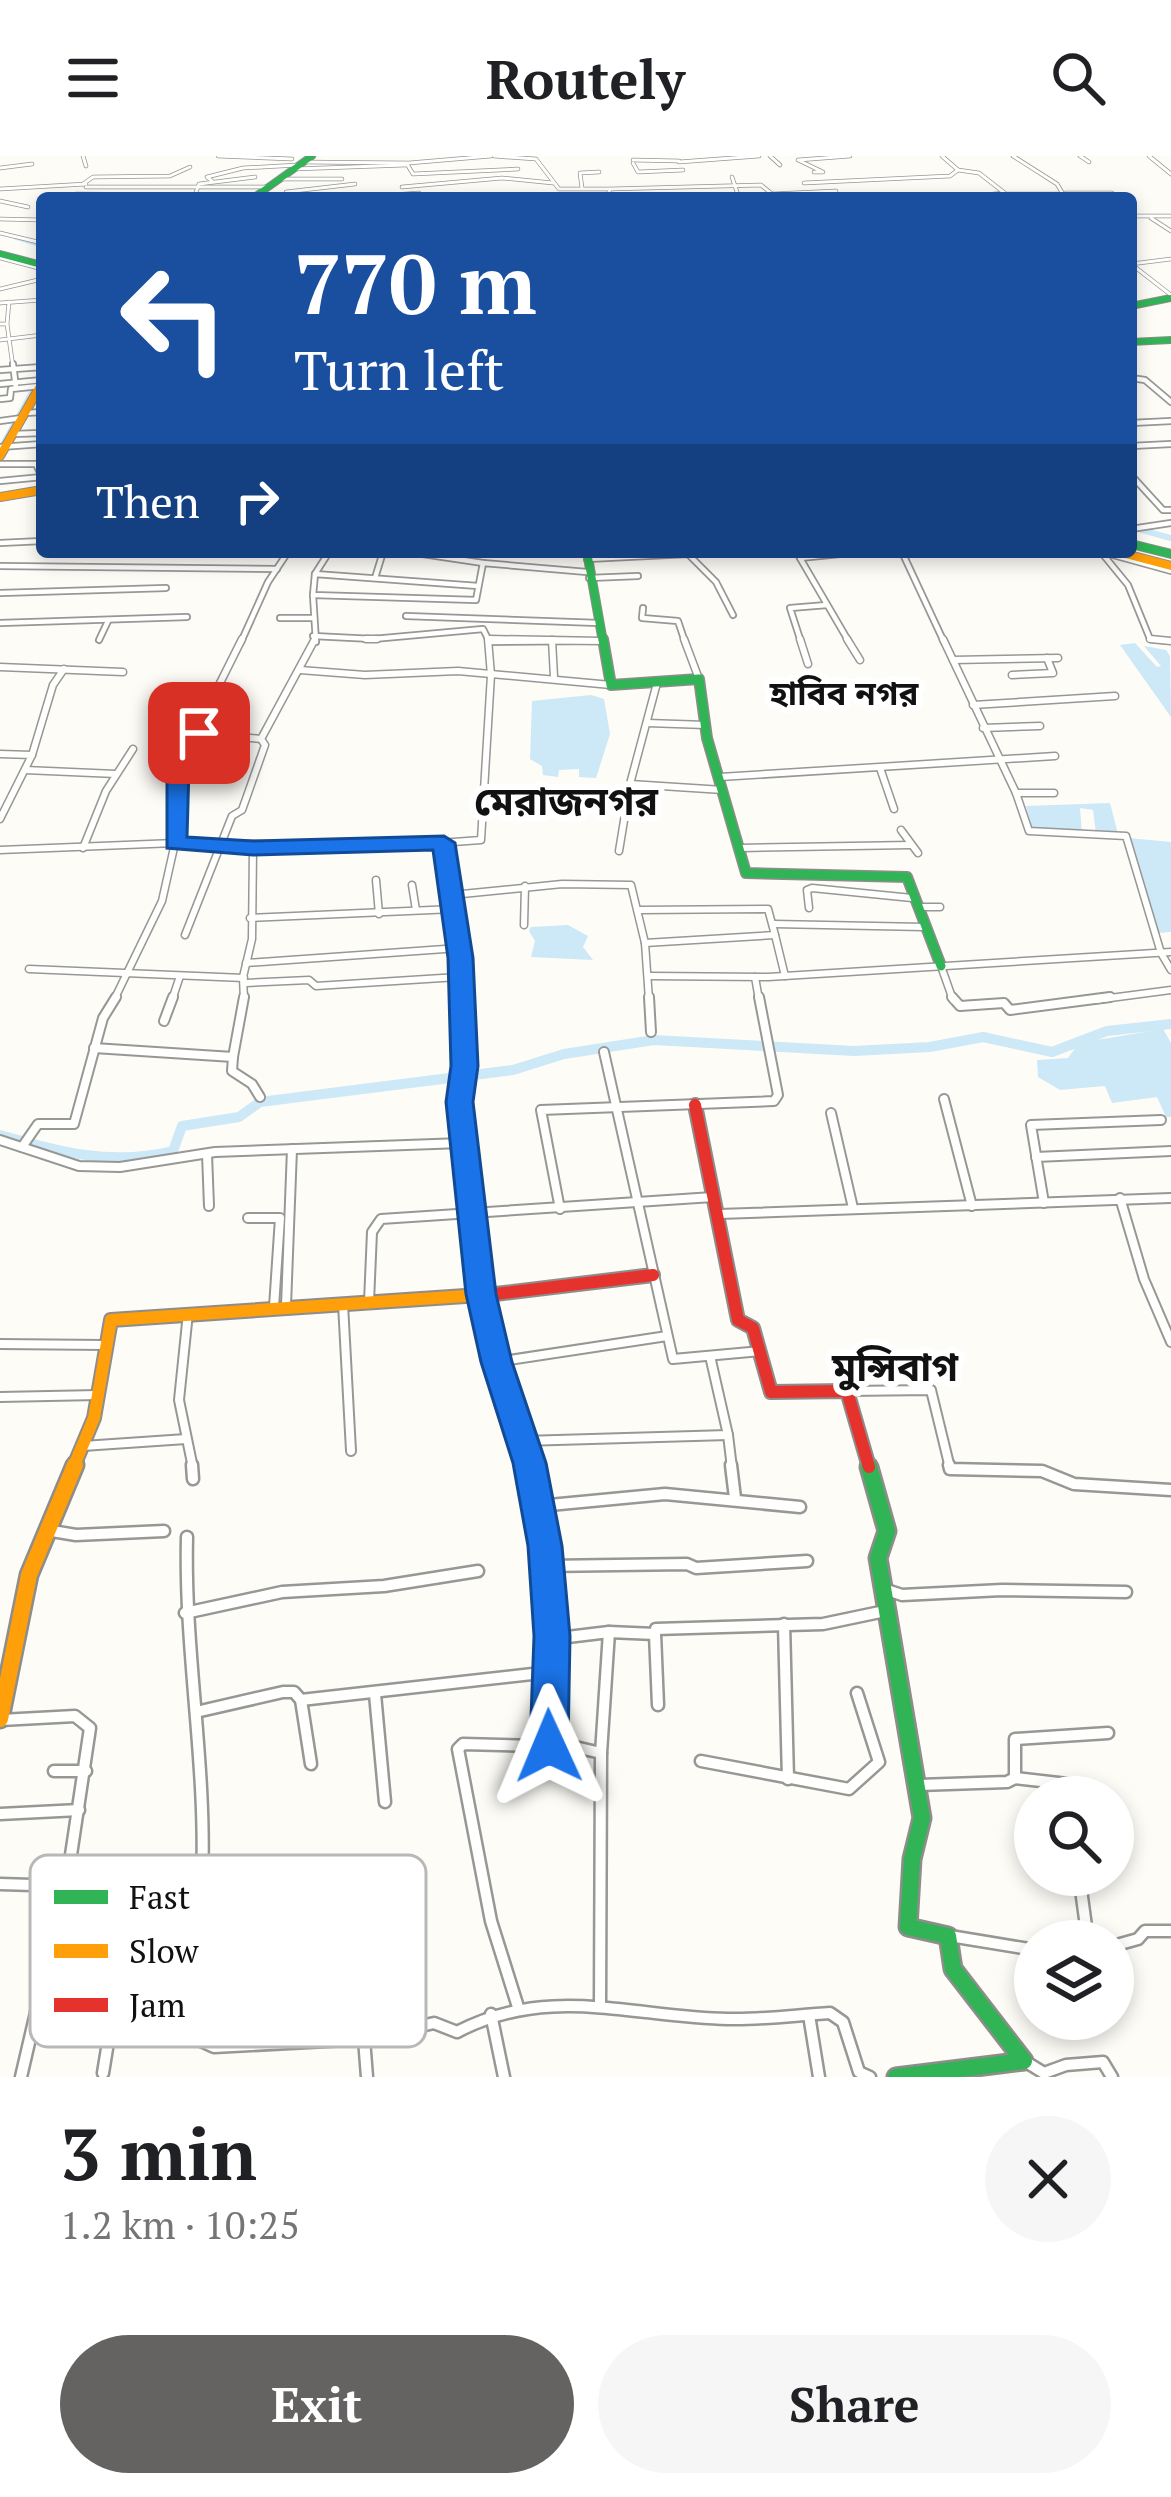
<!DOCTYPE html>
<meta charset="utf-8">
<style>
:root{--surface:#fff;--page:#f6f6f6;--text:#202124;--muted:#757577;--accent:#646362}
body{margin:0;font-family:"PT Serif","Noto Sans Bengali",serif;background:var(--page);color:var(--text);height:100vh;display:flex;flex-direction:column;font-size:45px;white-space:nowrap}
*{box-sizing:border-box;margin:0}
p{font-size:39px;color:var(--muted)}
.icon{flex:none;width:66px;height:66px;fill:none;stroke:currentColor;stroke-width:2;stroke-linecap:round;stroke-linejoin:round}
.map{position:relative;height:1921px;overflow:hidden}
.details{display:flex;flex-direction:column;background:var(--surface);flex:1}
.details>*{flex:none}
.top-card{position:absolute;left:36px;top:36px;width:1101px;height:366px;border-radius:12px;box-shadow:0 6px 18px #0003;background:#1a4fa0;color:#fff;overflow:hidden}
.buttons{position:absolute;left:1014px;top:1620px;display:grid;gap:24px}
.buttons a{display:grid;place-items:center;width:120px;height:120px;border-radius:50%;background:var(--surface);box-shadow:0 6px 18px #0003;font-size:60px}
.pin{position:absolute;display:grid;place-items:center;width:102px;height:102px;color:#fff;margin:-51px;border-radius:24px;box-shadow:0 6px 18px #0006}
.me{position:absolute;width:132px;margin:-66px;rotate:359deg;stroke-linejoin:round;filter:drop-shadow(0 0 9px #0008)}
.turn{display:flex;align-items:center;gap:42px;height:252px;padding:0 60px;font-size:54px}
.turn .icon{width:156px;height:156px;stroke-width:2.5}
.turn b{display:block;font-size:84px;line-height:102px}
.then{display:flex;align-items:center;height:114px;padding:0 60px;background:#0003;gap:24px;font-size:45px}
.round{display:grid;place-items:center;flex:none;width:126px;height:126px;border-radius:63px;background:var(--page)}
.overview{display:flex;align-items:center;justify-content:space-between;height:204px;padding:0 60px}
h1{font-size:72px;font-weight:600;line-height:90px}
.action{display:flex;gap:24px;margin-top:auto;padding:24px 60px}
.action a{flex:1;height:138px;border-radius:72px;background:var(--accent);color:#fff;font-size:48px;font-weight:600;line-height:138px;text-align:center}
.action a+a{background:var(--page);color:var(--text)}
header{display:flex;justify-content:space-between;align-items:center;height:156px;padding:0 60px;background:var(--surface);font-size:54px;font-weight:600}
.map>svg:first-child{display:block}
</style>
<header><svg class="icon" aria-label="menu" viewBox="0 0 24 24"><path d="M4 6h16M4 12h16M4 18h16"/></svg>Routely<svg class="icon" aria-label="search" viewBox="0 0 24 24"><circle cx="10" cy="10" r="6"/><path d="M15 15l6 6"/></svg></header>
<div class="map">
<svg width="1171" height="1921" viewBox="0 0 1171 1921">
<rect width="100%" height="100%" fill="#fdfcf7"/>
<g fill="#cde8f7">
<polygon points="1135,487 1157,511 1161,510 1144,490 1166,494 1170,500 1171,561 1120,489"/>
<polygon points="591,539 604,543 610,578 596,622 579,621 579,613 559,614 558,621 543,619 542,610 530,603 532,545"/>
<polygon points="1110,647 1118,678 1096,678 1093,654 1080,652 1082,678 1033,674 1026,650"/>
<polygon points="1128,682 1171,686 1171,776 1157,777"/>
<polygon points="568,769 588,780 583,791 593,804 531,801 535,785 529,775 531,771"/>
<polygon points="1163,873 1171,887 1171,961 1166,961 1157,941 1112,947 1105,930 1060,934 1038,921 1037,904 1068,902 1079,887"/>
</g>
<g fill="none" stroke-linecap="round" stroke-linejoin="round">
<g stroke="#cde8f7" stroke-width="3">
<polyline points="249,42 307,0"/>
<polyline points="15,82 42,90"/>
<polyline points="1,289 42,216"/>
</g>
<polyline stroke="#cde8f7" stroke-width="6" points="1131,371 1171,382"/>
<path stroke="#cde8f7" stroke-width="10" d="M0,979c60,17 111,31 173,16l9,-25 57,-9 21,-15 253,-32 51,-16 90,-14 200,11 76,-4 53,-10 69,15 55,-21 64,-7"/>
<defs>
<g id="street-far4">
<polyline points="83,0 86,10"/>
<polyline points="218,0 292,3"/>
<polyline points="494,0 536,3 559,33 610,33"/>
<polyline points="770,0 780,9"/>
<polyline points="942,0 958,14 979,17 1006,38 1062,38 1067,42"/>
<polyline points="1013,0 1057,28 1063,38"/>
<polyline points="1080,0 1089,6"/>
<polyline points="1149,0 1171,18"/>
<polyline points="633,4 679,5"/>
<polyline points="303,6 409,7 491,0"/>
<polyline points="679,6 759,0"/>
<polyline points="633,7 638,16 683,14"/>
<polyline points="407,8 413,18 518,13"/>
<polyline points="0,12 32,8"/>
<polyline points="294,13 406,9"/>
<polyline points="814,16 823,16 798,4 850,0"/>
<polyline points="732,21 739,42"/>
<polyline points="281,23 342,23"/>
<polyline points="212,25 207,21 243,12 298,9"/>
<polyline points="804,27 950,20 958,14"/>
<polyline points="83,28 93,21 170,20 190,11"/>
<polyline points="86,31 267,31"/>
<polyline points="402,31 502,22 553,27"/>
<polyline points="582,32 580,17 599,16"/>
<polyline points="0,33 86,28"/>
<polyline points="286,36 355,28"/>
<polyline points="1065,37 1112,37"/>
<polyline points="76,38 195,39 199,28 255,21"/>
<polyline points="772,38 836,35"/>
<polyline points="352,42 419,37 421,42"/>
<polyline points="607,42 610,33 761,29 777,42"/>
<polyline points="849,42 854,41"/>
<polyline points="960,42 1003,37"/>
<polyline points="0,45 28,51"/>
<polyline points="1131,60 1171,60"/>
<polyline points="1151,62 1171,75"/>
<polyline points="0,63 42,64"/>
<polyline points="0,77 42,87"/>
<polyline points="0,102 42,113"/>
<polyline points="1131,108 1171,139"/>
<polyline points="1131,108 1171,103"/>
<polyline points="0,133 42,123"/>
<polyline points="0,147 42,144"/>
<polyline points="0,168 7,168 9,146"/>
<polyline points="7,168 13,211"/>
<polyline points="0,184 42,179"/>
<polyline points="36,211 42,211"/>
</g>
<g id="street-far3">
<polyline points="13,208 16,232"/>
<polyline points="0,214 42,211"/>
<polyline points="1131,222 1145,224 1171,246"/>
<polyline points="0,228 42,224"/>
<polyline points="0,243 10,242 11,233 40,230"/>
<polyline points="25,257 42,256"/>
<polyline points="0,265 22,262"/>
<polyline points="1131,267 1171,265"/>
<polyline points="13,278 42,277"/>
<polyline points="1131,290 1171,288"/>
<polyline points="0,291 42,288"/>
<polyline points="0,308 36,308 42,321"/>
<polyline points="1131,319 1163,354 1171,354"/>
<polyline points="0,325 42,321"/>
<polyline points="1131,373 1171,367"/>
<polyline points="0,387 42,385"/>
<polyline points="409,396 483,407"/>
<polyline points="797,396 800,402 860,396"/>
<polyline points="902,396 944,486"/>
<polyline points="1101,396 1128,429 1150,483 1171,485"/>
<polyline points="1102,396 1171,415"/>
<polyline points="800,402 849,486"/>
<polyline points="587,403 688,398 716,426 733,459"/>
<polyline points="0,410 277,413"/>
<polyline points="315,418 329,396"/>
<polyline points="375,422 383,396"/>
<polyline points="589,422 638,420"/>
<polyline points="478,430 315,418 313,439 476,444 483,407 587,416"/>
<polyline points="0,437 166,432"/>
<polyline points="313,439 316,486"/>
<polyline points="643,452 642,462 678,465 685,486"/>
<polyline points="406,460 599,467"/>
<polyline points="280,462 313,462"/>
<polyline points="0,467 187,461"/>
<polyline points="313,480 373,483 483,473 488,483"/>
<polyline points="99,484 108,465"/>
<polyline points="241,486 268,426 288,396"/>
<polyline points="488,486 602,485"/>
<polyline points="801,486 790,452 827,449"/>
</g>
<g id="street-far2">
<polyline points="366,483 377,483"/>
<polyline points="684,483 699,523"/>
<polyline points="800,483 808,508"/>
<polyline points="847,483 860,504"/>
<polyline points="943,483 1016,637 1029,675 1126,680 1161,797 1171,814"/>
<polyline points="1150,483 1171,485"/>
<polyline points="552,484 554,521"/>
<polyline points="953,504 1058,502"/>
<polyline points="0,511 123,516"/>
<polyline points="300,514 365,519 458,515 611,529"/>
<polyline points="1012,519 1053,517 1047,502"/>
<polyline points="973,549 1115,540"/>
<polyline points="647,567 706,569"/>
<polyline points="983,572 1040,570"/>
<polyline points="199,577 261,583"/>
<polyline points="0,598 32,599 0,663"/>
<polyline points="32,599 53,529 64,513"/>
<polyline points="880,612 894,653"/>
<polyline points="25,614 116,618"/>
<polyline points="720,621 1055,600"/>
<polyline points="630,628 657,527"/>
<polyline points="1016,637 1054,637"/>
<polyline points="901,674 918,697"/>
<polyline points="444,687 460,802 460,844"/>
<polyline points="83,692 106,635 133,593"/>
<polyline points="740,692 911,689"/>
<polyline points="0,694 175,687 398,690 481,684 491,519 488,483 602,485"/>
<polyline points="619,695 630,628 723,634"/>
<polyline points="376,724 379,758"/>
<polyline points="412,729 416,754"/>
<polyline points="452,739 562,728 631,729 645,787 649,844"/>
<polyline points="919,751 940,751"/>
<polyline points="809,752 807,734 812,732 912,742"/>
<polyline points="639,754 768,753 775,779 645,787"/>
<polyline points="250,762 454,753"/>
<polyline points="774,768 924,771"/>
<polyline points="524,769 525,730"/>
<polyline points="185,779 232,660 242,654 265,589 261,583 315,483"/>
<polyline points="775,779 785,820"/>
<polyline points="246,807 459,792"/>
<polyline points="941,810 953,844"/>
<polyline points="29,813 244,822"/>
<polyline points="649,820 768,821 1171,796"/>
<polyline points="755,821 759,844"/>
<polyline points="246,827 309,824 316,830 458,821"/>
<polyline points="114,844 162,745 175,687 178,611 242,483"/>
<polyline points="172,844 180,820"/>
<polyline points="244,844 243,821 252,783 253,692"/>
<polyline points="1095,844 1171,834"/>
</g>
<g id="street-far1">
<polyline points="649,841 651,876"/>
<polyline points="952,841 960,850 1004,847 1010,854 1110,841"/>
<polyline points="164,865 173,841"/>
<polyline points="94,892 233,901 244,841"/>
<polyline points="604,896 673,1203 761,1195"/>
<polyline points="233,901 232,915 252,928 260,941"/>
<polyline points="944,943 972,1050"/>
<polyline points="831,957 853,1052"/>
<polyline points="0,984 79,1010 120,1011 215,996 462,987 460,841"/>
<polyline points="462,987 481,1137 529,1312"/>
<polyline points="22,991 38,968 74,968 103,862 116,841"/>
<polyline points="207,998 209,1050"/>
<polyline points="1036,1001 1171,995"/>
<polyline points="1120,1042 1144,1123 1171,1186"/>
<polyline points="1044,1047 1031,969 1161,964"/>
<polyline points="560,1053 541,954 774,945 778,939 759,841"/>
<polyline points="719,1058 1171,1042"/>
<polyline points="248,1062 280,1062 274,1151"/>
<polyline points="369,1146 372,1076 381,1063 713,1041"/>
<polyline points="343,1148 351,1295"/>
<polyline points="286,1150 292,993"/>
<polyline points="188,1157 179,1244 193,1312"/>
<polyline points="0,1188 105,1189"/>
<polyline points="496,1206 667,1180"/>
<polyline points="847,1235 931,1234 950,1312"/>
<polyline points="0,1241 98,1239"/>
<polyline points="728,1279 732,1312"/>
<polyline points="523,1285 728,1279 710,1200"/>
<polyline points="83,1290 186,1283"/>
</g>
<g id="street">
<polyline points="192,1309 193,1323"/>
<path d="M528,1309c25,91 24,186 21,281"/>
<polyline points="731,1309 735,1342"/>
<polyline points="949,1309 950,1313 1042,1315 1074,1328 1171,1334"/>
<polyline points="539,1350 665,1338 800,1351"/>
<polyline points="46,1374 76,1379 164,1375"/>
<path d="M187,1381c-3,115 20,228 15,344"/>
<polyline points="546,1410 687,1408 696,1412 807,1405"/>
<polyline points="884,1433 902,1439 1002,1434 1126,1436"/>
<polyline points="185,1457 282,1436 384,1430 478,1415"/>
<polyline points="784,1468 788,1623"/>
<polyline points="655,1478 658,1549"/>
<polyline points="551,1483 609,1476 655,1478 656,1473 823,1468 885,1455"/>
<polyline points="375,1538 385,1646"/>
<polyline points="301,1544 311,1608"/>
<polyline points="196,1556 283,1536 294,1536 301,1544 550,1516"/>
<polyline points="1,1564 75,1560 90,1572 68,1719 21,1921"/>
<polyline points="601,1597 609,1476"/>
<polyline points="701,1605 849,1633 879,1606 857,1537"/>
<polyline points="54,1615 86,1615"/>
<polyline points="1015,1622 1076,1629 1077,1641"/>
<polyline points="919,1629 1007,1626 1015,1622 1015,1583 1108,1577"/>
<polyline points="0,1658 79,1654"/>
<polyline points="1079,1719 1088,1785"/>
<polyline points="0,1728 98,1731 202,1725 190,1831 192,1881 214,1891 364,1883 367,1921"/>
<polyline points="950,1780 1035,1794"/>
<polyline points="1113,1790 1138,1783 1145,1775 1171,1775"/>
<polyline points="518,1851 491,1765 458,1593 463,1588 575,1591 601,1597 600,1851"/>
<polyline points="491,1858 504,1921"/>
<polyline points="809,1859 819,1921"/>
<path d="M364,1883l70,-16 23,9c91,-48 175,-15 271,-13 34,1 68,-4 102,-6l13,9 16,50 11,5"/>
<polyline points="1026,1906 1044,1917 1066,1909 1103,1906 1112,1921"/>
<polyline points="103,1917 134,1728"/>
</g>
<g id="fast-far3">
<polyline points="253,42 312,0"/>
<polyline points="0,98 42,109"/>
<polyline points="1131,150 1171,142"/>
<polyline points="1131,186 1171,184"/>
</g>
<g id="fast-far2">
<polyline points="1131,388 1171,398"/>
<polyline points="587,396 603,486"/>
</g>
<polyline id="fast-far1" points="603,483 611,529 699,523 707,582 746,717 907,721 941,810"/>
<polyline id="fast" points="869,1311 887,1375 878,1402 922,1662 912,1703 908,1771 948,1780 953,1813 1024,1905 896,1921"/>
<g id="slow-far2">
<polyline points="0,300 42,227"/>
<polyline points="0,341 42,334"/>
<polyline points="1118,396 1171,410"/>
</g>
<polyline id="slow-far1" points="73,1312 94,1262 111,1164 495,1138"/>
<polyline id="slow" points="0,1563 29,1419 75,1309"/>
<g id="jam">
<polyline points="695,949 738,1164 753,1172 771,1236 847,1235 869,1311"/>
<polyline points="495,1138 653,1119"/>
</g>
</defs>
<use href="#street-far4" stroke="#979795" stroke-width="4.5"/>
<use href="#street-far3" stroke="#979795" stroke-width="8"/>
<use href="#street-far2" stroke="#979795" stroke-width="9"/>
<use href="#street-far1" stroke="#979795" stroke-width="12"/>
<use href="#street" stroke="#979795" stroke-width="15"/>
<use href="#fast-far3" stroke="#8e8d8b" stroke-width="8"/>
<use href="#fast-far2" stroke="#8e8d8b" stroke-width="10"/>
<use href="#fast-far1" stroke="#8e8d8b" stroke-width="12"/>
<use href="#fast" stroke="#8e8d8b" stroke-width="21"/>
<use href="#slow-far2" stroke="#8e8d8b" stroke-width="10"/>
<use href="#slow-far1" stroke="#8e8d8b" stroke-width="16"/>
<use href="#slow" stroke="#8e8d8b" stroke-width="21"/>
<use href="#jam" stroke="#8e8d8b" stroke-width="16"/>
<use href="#street-far4" stroke="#fffffe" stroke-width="3"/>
<use href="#street-far3" stroke="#fffffe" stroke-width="4.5"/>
<use href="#street-far2" stroke="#fffffe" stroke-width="6"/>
<use href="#street-far1" stroke="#fffffe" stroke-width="8"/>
<use href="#street" stroke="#fffffe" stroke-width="10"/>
<use href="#fast-far3" stroke="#30b455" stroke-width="6"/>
<use href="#fast-far2" stroke="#30b455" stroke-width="8"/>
<use href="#fast-far1" stroke="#30b455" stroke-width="9"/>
<use href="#fast" stroke="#30b455" stroke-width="16"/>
<use href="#slow-far2" stroke="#ff9f0a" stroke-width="8"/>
<use href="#slow-far1" stroke="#ff9f0a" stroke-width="12"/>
<use href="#slow" stroke="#ff9f0a" stroke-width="16"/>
<use href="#jam" stroke="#e5322d" stroke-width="12"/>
</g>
<polygon fill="#1a73e8" stroke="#114b97" stroke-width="3" points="199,571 209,577 189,611 187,681 253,685 444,680 455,687 473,802 478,910 473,946 496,1138 512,1206 546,1307 562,1390 570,1480 568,1590 563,1603 549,1609 536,1603 530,1590 534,1480 528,1390 513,1307 481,1206 466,1138 446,946 451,910 448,802 433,694 253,699 167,692 167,611 191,573"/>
<g text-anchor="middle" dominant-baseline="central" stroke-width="12" stroke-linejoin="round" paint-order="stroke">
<g font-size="33" font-weight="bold" fill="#111" stroke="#fff">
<text x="844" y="536">হাবিব নগর</text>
</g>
<g font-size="39" font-weight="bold" fill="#111" stroke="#fff">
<text x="566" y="644">মেরাজনগর</text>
<text x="895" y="1210">মুন্সিবাগ</text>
</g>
</g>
<rect x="30" y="1699" width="396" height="192" rx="18" fill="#fff" stroke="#b8b8b8" stroke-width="3"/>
<rect x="54" y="1734" width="54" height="14" fill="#30b455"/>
<rect x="54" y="1788" width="54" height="14" fill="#ff9f0a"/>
<rect x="54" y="1842" width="54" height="14" fill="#e5322d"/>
<g font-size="33" fill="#111">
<text x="129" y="1753">Fast</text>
<text x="129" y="1807">Slow</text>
<text x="129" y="1861">Jam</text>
</g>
</svg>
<div class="buttons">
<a><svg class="icon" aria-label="search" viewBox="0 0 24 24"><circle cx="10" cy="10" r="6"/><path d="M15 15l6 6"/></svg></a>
<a><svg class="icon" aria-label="layers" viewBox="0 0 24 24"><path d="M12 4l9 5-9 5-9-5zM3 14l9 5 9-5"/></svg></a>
</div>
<div class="pin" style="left:199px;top:577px;background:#d93025"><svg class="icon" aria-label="arrive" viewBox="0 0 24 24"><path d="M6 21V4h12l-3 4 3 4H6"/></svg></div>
<svg class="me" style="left:549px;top:1590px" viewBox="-20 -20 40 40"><path d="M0-17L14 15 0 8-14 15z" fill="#1a73e8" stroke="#fff" stroke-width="4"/></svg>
<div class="top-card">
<div class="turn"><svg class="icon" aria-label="left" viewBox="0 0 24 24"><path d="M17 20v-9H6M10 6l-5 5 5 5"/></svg><div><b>770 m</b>Turn left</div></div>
<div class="then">Then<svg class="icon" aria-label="right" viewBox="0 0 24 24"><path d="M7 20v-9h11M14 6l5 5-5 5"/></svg></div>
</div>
</div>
<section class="details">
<div class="overview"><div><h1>3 min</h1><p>1.2 km · 10:25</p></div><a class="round"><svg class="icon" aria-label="close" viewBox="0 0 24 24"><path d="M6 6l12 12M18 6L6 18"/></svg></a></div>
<div class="action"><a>Exit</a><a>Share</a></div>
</section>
